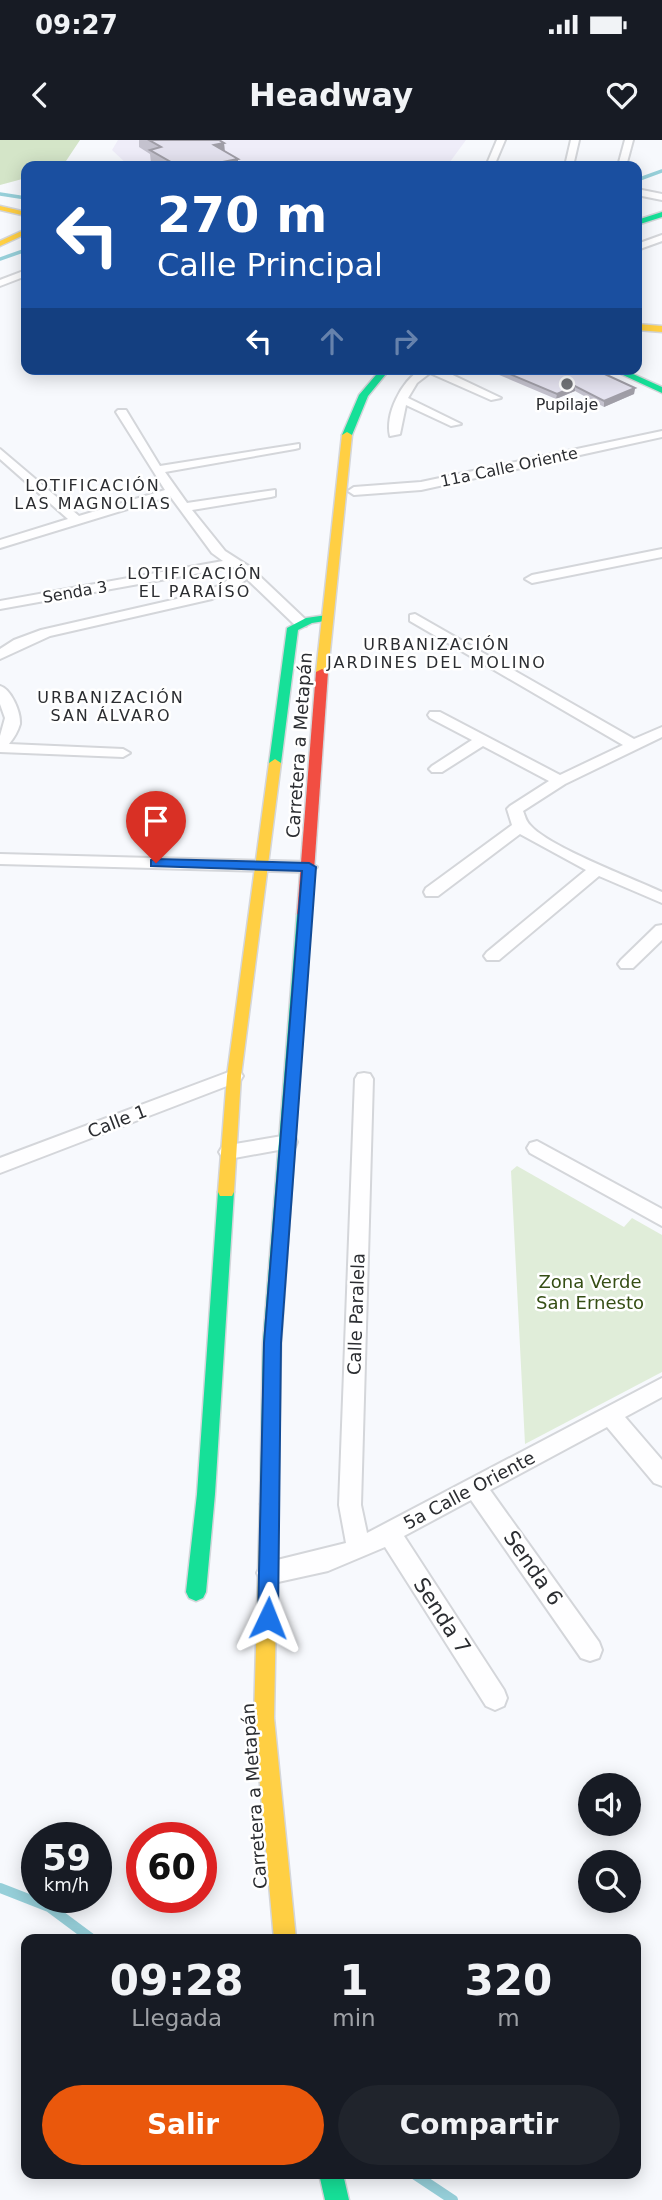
<!DOCTYPE html>
<html lang="es">
<meta charset="utf-8">
<style>
:root{--surface:#171b24;--page:#20242c;--text:#f1f3f6;--muted:#9ea1a6;--accent:#ea580c}
body{margin:0;font-family:"DejaVu Sans",sans-serif;background:var(--page);color:var(--text);height:100vh;display:flex;flex-direction:column;font-size:26px;white-space:nowrap}
*{box-sizing:border-box;margin:0}
p{font-size:23px;color:var(--muted)}
.icon{flex:none;width:38px;height:38px;fill:none;stroke:currentColor;stroke-width:2;stroke-linecap:round;stroke-linejoin:round}
.map{position:relative;flex:1;overflow:hidden}
.details{position:absolute;left:21px;top:1794px;width:620px;height:245px;display:flex;flex-direction:column;background:var(--surface);border-radius:14px;box-shadow:0 4px 18px #0003}
.details>*{flex:none}
.hud{position:absolute;left:21px;top:21px;width:621px;height:214px;border-radius:14px;box-shadow:0 4px 18px #0003;background:#1a4fa0;color:#fff;overflow:hidden}
.controls{position:absolute;left:578px;top:1633px;display:grid;gap:14px}
.controls a{display:grid;place-items:center;width:63px;height:63px;border-radius:50%;background:var(--surface);box-shadow:0 4px 18px #0003;font-size:35px}
.speed{position:absolute;left:21px;top:1682px;display:flex;gap:14px;font-size:35px;font-weight:700;text-align:center}
.speed>*{display:grid;place-content:center;width:91px;height:91px;border-radius:50%;background:var(--surface);box-shadow:0 4px 18px #0003;line-height:1}
.speed small{font-size:18px;font-weight:400}
.speed .limit{border:10px solid #d22;background:#fff;color:#111}
.pin{position:absolute;display:grid;place-items:center;width:60px;height:60px;color:#fff;margin:-72px -30px;border-radius:50% 50% 50% 0;rotate:-45deg;box-shadow:0 0 7px #0007}
.pin .icon{rotate:45deg}
.me{position:absolute;width:77px;margin:-38px;rotate:2deg;stroke-linejoin:round;filter:drop-shadow(0 0 5px #0008)}
.turn{display:flex;align-items:center;gap:24px;height:147px;padding:0 21px;font-size:32px}
.turn .icon{width:91px;height:91px;stroke-width:2.5}
.turn b{display:block;font-size:49px;line-height:60px}
.lanes{display:flex;align-items:center;height:66px;padding:0 21px;background:#0003;justify-content:center;gap:35px;direction:ltr}
.lanes .off{opacity:.35}
.eta{display:flex;justify-content:space-evenly;align-items:center;height:119px;text-align:center}
.eta b{font-size:42px;font-weight:700;line-height:49px}
.cta{display:flex;gap:14px;margin-top:auto;padding:14px 21px}
.cta a{flex:1;height:80px;border-radius:42px;background:var(--accent);color:#fff;font-size:28px;font-weight:700;line-height:80px;text-align:center}
.cta a+a{background:var(--page);color:var(--text)}
.status{display:flex;justify-content:space-between;align-items:center;height:49px;padding:0 35px;background:var(--surface);direction:ltr}
.status svg{height:19px;fill:currentColor}
header{display:flex;justify-content:space-between;align-items:center;height:91px;padding:0 21px;background:var(--surface);font-size:32px;font-weight:700}
.map>svg:first-child{display:block}
</style>
<div class="status"><b>09:27</b><svg viewBox="0 0 49 12"><path d="M0 12V9h3v3zM5 12V6h3v6zM10 12V3h3v9zM15 12V0h3v12zM26 1h20v11H26zM47 4h2v5h-2z"/></svg></div>
<header><svg class="icon" aria-label="back" viewBox="0 0 24 24"><path d="M15 5l-7 7 7 7"/></svg>Headway<svg class="icon" aria-label="heart" viewBox="0 0 24 24"><path d="M12 20l-8-8c-3-5 5-10 8-4 3-6 11-1 8 4z"/></svg></header>
<div class="map">
<svg width="662" height="2060" viewBox="0 0 662 2060">
<rect width="100%" height="100%" fill="#f7f9fd"/>
<polygon fill="#efedf9" points="118,0 466,0 447,26 129,26 112,10"/>
<polygon fill="#e0edd9" points="517,1026 624,1087 632,1078 662,1095 662,1232 525,1304 511,1031"/>
<polygon fill="#d4e5c8" points="0,0 80,0 64,24 26,26 26,38 0,45"/>
<g fill="none" stroke-linecap="round" stroke-linejoin="round">
<g stroke="#96cfd9" stroke-width="3.5">
<polyline points="637,40 662,31"/>
<polyline points="0,54 26,58"/>
<polyline points="0,119 26,110"/>
</g>
<g stroke="#96cfd9" stroke-width="10">
<polyline points="0,1748 49,1767 92,1799"/>
<polyline points="414,2034 453,2060"/>
</g>
<defs>
<g id="street">
<polygon points="497,0 505,0 494,26 486,26"/>
<polygon points="571,0 579,0 573,26 565,26"/>
<polygon points="625,0 633,0 626,26 618,26"/>
<polygon points="637,49 662,54 662,60 637,55"/>
<polygon points="662,95 662,101 637,110 637,104"/>
<polygon points="26,130 26,136 0,146 0,140"/>
<path d="M421,229h19l61,29 -10,2 -61,-27 -13,10 -9,15 53,26 -10,2 -45,-21 -6,29 -10,2c-5,-22 11,-54 31,-67z"/>
<polygon points="118,270 126,270 160,326 299,304 299,308 295,309 165,332 187,363 275,350 275,356 271,357 192,370 225,411 250,427 306,480 306,486 296,486 247,439 232,450 212,459 50,496 0,519 0,509 14,500 41,490 203,453 222,444 239,432 233,427 0,469 0,461 223,421 212,413 170,356 0,408 0,400 68,379 0,319 0,309 79,376 165,350 116,272"/>
<polygon points="662,291 662,297 421,350 354,355 348,351 354,347 421,342"/>
<polygon points="662,409 662,417 532,443 525,439 532,435"/>
<path d="M415,474l219,125 28,-12v10l-97,47 -42,27c2,5 3,10 7,14 19,22 102,53 132,67v11l-63,-27 -100,84h-12l-3,-4 3,-4 99,-82 -66,-36 -82,62h-12l-2,-4 2,-4 86,-63 -5,-16 3,-3 39,-25 -66,-35 -41,26h-10l-3,-3 3,-3 40,-26 -42,-22 -2,-3 2,-3h10l120,63 63,-30 -213,-124v-6z"/>
<path d="M0,546c11,3 21,26 20,38 -2,7 -6,14 -11,20l114,5 7,4 -7,4 -123,-5v-16l5,-18 -5,-14z"/>
<polygon points="0,714 309,722 317,727 309,732 0,724"/>
<polygon points="662,785 662,800 633,828 621,828 618,824 621,820 656,786"/>
<polygon points="234,930 240,931 243,936 240,941 0,1033 0,1018"/>
<polygon points="364,933 370,934 373,939 361,1365 367,1393 662,1238 662,1257 625,1277 662,1320 662,1346 654,1343 607,1287 490,1350 599,1502 602,1510 599,1518 590,1521 581,1518 471,1360 404,1396 504,1550 507,1558 504,1566 495,1570 486,1566 385,1407 328,1431 269,1444 261,1441 257,1433 261,1425 269,1422 346,1403 339,1365 355,939 358,934"/>
<polygon points="288,995 295,997 297,1002 295,1007 229,1019 222,1017 219,1012 222,1007 229,1005"/>
<polygon points="537,1001 662,1069 662,1086 530,1013 527,1008 530,1003"/>
</g>
<g id="fast">
<polygon points="662,72 662,77 637,85 637,80"/>
<polygon points="381,229 390,229 368,256 352,295 344,297 342,295 359,255"/>
<polygon points="610,229 622,229 662,247 662,253"/>
<polygon points="327,475 333,478 331,480 312,483 298,490 281,623 279,626 271,626 269,623 287,488 306,478"/>
<polygon points="304,770 311,774 281,1203 278,1364 276,1370 269,1372 262,1370 260,1364 263,1203 297,774"/>
<polygon points="226,1046 232,1048 234,1052 215,1354 206,1452 203,1458 196,1461 189,1458 186,1452 197,1354 218,1052 220,1048"/>
<polygon points="319,2034 343,2034 349,2060 325,2060"/>
</g>
<g id="slow">
<polygon points="0,66 26,72 26,76 0,70"/>
<polygon points="26,89 26,94 0,106 0,101"/>
<polygon points="637,184 662,186 662,192 637,190"/>
<polygon points="347,292 352,295 328,532 322,535 316,532 342,295"/>
<polygon points="275,619 281,623 241,936 234,1052 232,1056 220,1056 218,1052 227,936 269,623"/>
<polygon points="269,1356 276,1358 278,1364 274,1578 296,1799 274,1799 254,1578 260,1364 262,1358"/>
</g>
<polygon id="jam" points="322,529 328,532 311,774 304,778 297,774 316,532"/>
</defs>
<use href="#street" stroke="#d4d6da" stroke-width="4"/>
<use href="#fast" stroke="#d4d6da" stroke-width="3"/>
<use href="#slow" stroke="#d4d6da" stroke-width="3"/>
<use href="#jam" stroke="#d4d6da" stroke-width="3"/>
<use href="#street" fill="#fefeff" fill-rule="evenodd"/>
<use href="#fast" fill="#16e098" fill-rule="evenodd"/>
<use href="#slow" fill="#ffcf43" fill-rule="evenodd"/>
<use href="#jam" fill="#f24e42" fill-rule="evenodd"/>
</g>
<g fill="#c4c2ce">
<polygon points="139,0 219,0 224,3 225,11 238,19 238,26 157,26 151,23 150,14 139,7"/>
<polygon points="458,229 594,229 635,248 634,254 604,267 575,251 556,259 492,232 458,232"/>
</g>
<g fill="#a09ea7">
<polygon points="224,3 225,16 214,5"/>
<polygon points="238,19 238,26 202,26"/>
<polygon points="575,246 575,251 556,259 557,254"/>
<polygon points="635,248 634,254 604,267 604,261"/>
</g>
<g fill="#e4e2ef" stroke="#a09ea7" stroke-width="2">
<polygon points="149,0 219,0 224,3 214,5 238,19 202,26 178,26 150,10 161,7"/>
<polygon points="498,229 594,229 635,248 604,261 575,246 557,254"/>
</g>
<polygon fill="#1a73e8" stroke="#114b97" stroke-width="2" points="156,719 309,723 316,727 281,1203 278,1478 275,1484 268,1487 261,1484 258,1478 264,1203 302,731 151,726 151,720"/>
<circle fill="#727478" stroke="#fff" stroke-width="2.5" cx="567" cy="244" r="7"/>
<g text-anchor="middle" dominant-baseline="central" stroke-width="5" stroke-linejoin="round" paint-order="stroke">
<g font-size="16" fill="#2b2d31" stroke="#fff">
<text x="567" y="264">Pupilaje</text>
</g>
<g font-size="16" fill="#2b2d31" stroke="#fff">
<text transform="translate(509 327) rotate(-12)">11a Calle Oriente</text>
<text transform="translate(75 452) rotate(-10)">Senda 3</text>
</g>
<g font-size="16" letter-spacing="2" fill="#2b2d31" stroke="#fff">
<text x="93" y="345">LOTIFICACIÓN<tspan x="93" dy="18">LAS MAGNOLIAS</tspan></text>
<text x="195" y="433">LOTIFICACIÓN<tspan x="195" dy="18">EL PARAÍSO</tspan></text>
<text x="437" y="504">URBANIZACIÓN<tspan x="437" dy="18">JARDINES DEL MOLINO</tspan></text>
<text x="111" y="557">URBANIZACIÓN<tspan x="111" dy="18">SAN ÁLVARO</tspan></text>
</g>
<g font-size="18" fill="#2b2d31" stroke="#fff">
<text transform="translate(299 605) rotate(-86)">Carretera a Metapán</text>
<text transform="translate(117 981) rotate(-21)">Calle 1</text>
<text transform="translate(356 1174) rotate(-88)">Calle Paralela</text>
<text transform="translate(469 1350) rotate(-28)">5a Calle Oriente</text>
<text transform="translate(254 1656) rotate(-94)">Carretera a Metapán</text>
</g>
<g font-size="18" fill="#354e14" stroke="#fff">
<text x="590" y="1141">Zona Verde<tspan x="590" dy="21">San Ernesto</tspan></text>
</g>
<g font-size="21" fill="#2b2d31" stroke="#fff">
<text transform="translate(533 1428) rotate(55)">Senda 6</text>
<text transform="translate(442 1476) rotate(57)">Senda 7</text>
</g>
</g>
</svg>
<div class="controls">
<a><svg class="icon" aria-label="sound" viewBox="0 0 24 24"><path d="M4 9h4l5-4v14l-5-4H4zM17 9q2 3 0 6"/></svg></a>
<a><svg class="icon" aria-label="search" viewBox="0 0 24 24"><circle cx="10" cy="10" r="6"/><path d="M15 15l6 6"/></svg></a>
</div>
<div class="speed"><div>59<small>km/h</small></div><div class="limit">60</div></div>
<div class="pin" style="left:156px;top:723px;background:#d93025"><svg class="icon" aria-label="arrive" viewBox="0 0 24 24"><path d="M6 21V4h12l-3 4 3 4H6"/></svg></div>
<svg class="me" style="left:268px;top:1478px" viewBox="-20 -20 40 40"><path d="M0-17L14 15 0 8-14 15z" fill="#1a73e8" stroke="#fff" stroke-width="4"/></svg>
<div class="hud">
<div class="turn"><svg class="icon" aria-label="left" viewBox="0 0 24 24"><path d="M17 20v-9H6M10 6l-5 5 5 5"/></svg><div><b>270 m</b>Calle Principal</div></div>
<div class="lanes"><svg class="icon" aria-label="left" viewBox="0 0 24 24"><path d="M17 20v-9H6M10 6l-5 5 5 5"/></svg><svg class="icon off" aria-label="ahead" viewBox="0 0 24 24"><path d="M12 20V5M6 11l6-6 6 6"/></svg><svg class="icon off" aria-label="right" viewBox="0 0 24 24"><path d="M7 20v-9h11M14 6l5 5-5 5"/></svg></div>
</div>
<section class="details">
<div class="eta">
<div><b>09:28</b><p>Llegada</p></div>
<div><b>1</b><p>min</p></div>
<div><b>320</b><p>m</p></div>
</div>
<div class="cta"><a>Salir</a><a>Compartir</a></div>
</section>
</div>
